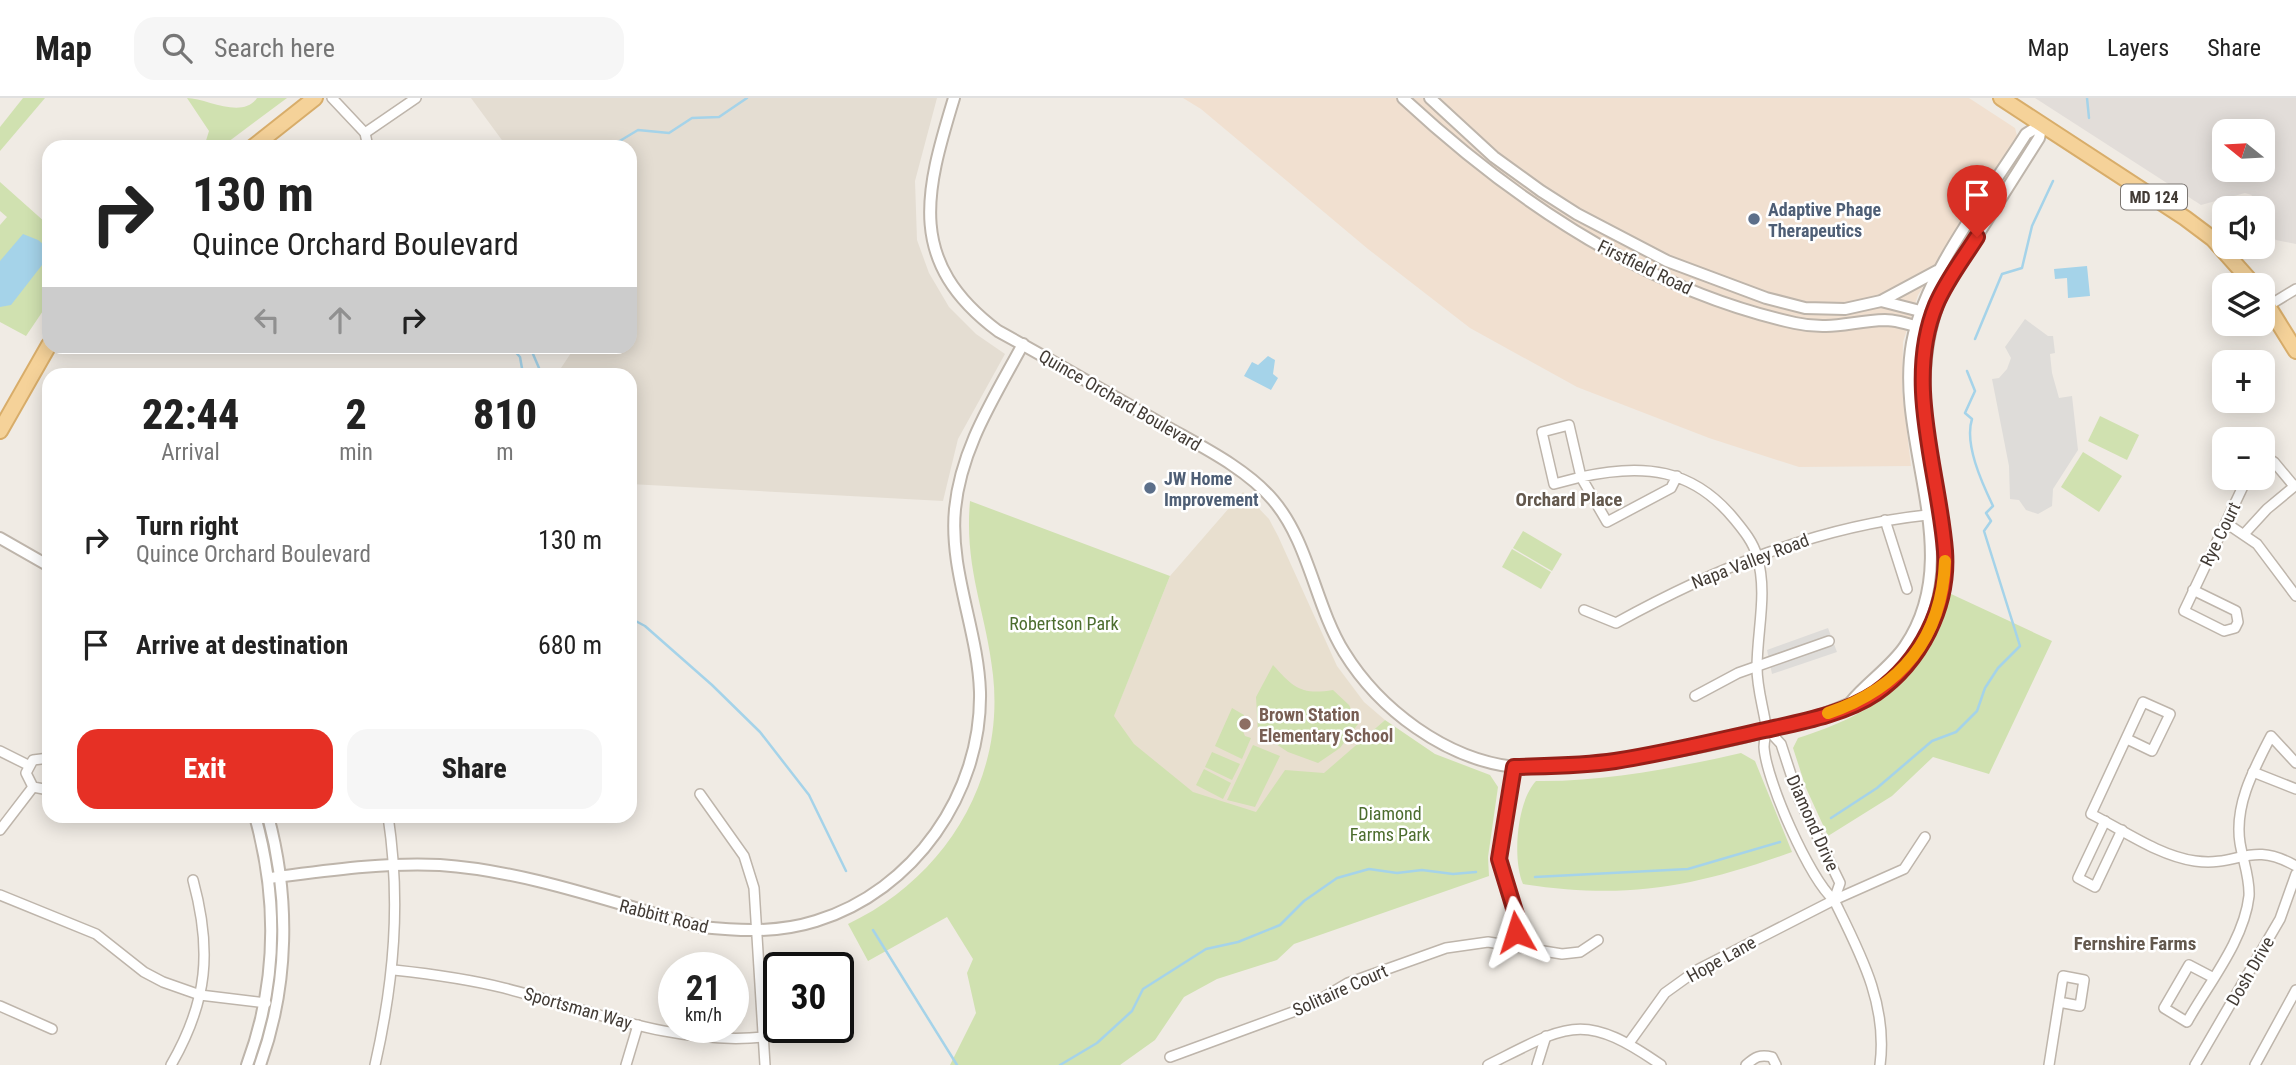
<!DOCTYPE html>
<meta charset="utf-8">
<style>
:root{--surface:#fff;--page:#f6f6f6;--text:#222;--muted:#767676;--line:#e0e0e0;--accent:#e63025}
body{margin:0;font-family:"Roboto Condensed",sans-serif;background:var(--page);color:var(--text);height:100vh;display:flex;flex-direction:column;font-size:26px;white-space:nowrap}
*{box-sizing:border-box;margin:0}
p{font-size:23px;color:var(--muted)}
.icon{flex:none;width:38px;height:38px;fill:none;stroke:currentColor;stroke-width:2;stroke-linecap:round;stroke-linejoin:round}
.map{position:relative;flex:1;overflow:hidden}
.sheet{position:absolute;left:42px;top:270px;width:595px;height:455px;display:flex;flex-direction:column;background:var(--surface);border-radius:21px;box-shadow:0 4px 18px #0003}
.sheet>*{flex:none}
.banner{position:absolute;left:42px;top:42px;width:595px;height:214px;border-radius:21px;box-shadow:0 4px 18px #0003;background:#fff;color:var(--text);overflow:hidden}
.needle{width:46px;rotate:288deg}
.controls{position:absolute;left:2212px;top:21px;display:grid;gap:14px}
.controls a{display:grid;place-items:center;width:63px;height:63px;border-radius:14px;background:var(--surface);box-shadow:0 4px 18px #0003;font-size:35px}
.speed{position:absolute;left:658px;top:854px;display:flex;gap:14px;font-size:35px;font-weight:700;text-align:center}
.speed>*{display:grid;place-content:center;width:91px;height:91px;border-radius:50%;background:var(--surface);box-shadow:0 4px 18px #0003;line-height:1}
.speed small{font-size:18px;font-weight:400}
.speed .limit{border:4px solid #111;border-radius:10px;background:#fff;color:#111}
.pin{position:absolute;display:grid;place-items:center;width:60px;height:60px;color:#fff;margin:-72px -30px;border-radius:50% 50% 50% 0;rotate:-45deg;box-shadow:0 0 7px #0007}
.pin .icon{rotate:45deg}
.me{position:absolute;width:77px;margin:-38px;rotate:354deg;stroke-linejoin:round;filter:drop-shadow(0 0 5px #0008)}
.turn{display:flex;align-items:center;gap:24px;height:147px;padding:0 35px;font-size:32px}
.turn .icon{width:91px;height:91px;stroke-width:2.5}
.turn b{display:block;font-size:49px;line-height:60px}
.lanes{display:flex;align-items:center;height:66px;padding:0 35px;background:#0003;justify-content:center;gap:35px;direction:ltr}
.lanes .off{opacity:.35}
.eta{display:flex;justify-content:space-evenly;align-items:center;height:119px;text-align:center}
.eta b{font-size:42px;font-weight:800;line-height:49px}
.button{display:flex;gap:14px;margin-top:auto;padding:14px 35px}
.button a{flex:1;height:80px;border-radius:21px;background:var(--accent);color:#fff;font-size:28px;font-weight:800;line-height:80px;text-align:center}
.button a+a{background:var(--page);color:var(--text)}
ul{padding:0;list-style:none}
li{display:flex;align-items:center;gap:21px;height:105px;padding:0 35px}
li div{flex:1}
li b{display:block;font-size:26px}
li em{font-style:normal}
header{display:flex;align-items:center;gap:42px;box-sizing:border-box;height:98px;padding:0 35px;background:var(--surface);border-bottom:2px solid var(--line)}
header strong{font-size:33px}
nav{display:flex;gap:38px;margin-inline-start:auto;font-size:24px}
.search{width:490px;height:63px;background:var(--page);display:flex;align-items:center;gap:18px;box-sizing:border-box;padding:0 24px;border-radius:21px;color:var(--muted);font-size:26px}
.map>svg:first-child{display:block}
</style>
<header>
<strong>Map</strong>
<div class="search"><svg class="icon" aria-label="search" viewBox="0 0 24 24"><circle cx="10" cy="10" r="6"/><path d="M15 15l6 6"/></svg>Search here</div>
<nav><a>Map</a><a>Layers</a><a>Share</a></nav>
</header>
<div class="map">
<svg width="2296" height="967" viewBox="0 0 2296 967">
<rect width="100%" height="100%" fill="#f0ebe4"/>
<polygon fill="#e4ddd2" points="471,0 937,0 915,83 917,142 929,175 949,209 976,236 1005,256 958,341 943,403 630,386 630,276 557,276 575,249 630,248 630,49 507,49"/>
<polygon fill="#f1e0d0" points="1183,0 1969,0 2015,30 2017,38 1918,197 1903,244 1902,291 1911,368 1799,369 1709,340 1577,289 1470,230 1368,151 1201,11"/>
<path fill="#e2ddd9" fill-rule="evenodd" d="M2035,0h261v146l-20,-4 -13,-10v-22h-17l6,-13 -7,-2 -44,12zM2224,33h39v39h-39z"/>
<polygon fill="#e8dfcf" points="1243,394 1269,421 1278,438 1337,568 1364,604 1385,622 1118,858 1041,799 1170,478"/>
<g fill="#d0e1b0">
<polygon points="23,0 45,0 0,53 0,29"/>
<path d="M187,0c19,0 55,22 70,0h30l-59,44 -24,5 5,-16z"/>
<polygon points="0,84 46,125 49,122 49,204 26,238 0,224 0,127 7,119 0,113"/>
<polygon points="2100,318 2139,337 2127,362 2088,343"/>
<polygon points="2083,354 2122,378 2099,414 2061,389"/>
<path d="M970,403l200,75 -56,140 20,28 59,48 63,20 29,-42 39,3 61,-53 50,34 55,21 8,12 -10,70 1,19 -195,68 -17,16 -60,19 -33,18 -29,43 -35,25h-170l26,-52 -9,-40 6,-14 -26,-42 -79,44 -20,-37c95,-45 157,-142 145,-249 -7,-64 -29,-106 -23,-174z"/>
<polygon points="1523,433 1562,456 1552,473 1513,450"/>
<polygon points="1512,451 1551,474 1541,491 1502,469"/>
<path d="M1949,495l103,48 -63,133 -56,-17 -41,39 -64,40 -22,-48 -13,-40 5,-10c78,-24 131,-62 151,-145z"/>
<path d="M1273,567c21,23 28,30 60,25l16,15 9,19 -18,24 -22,15 -30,-11 -30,-20 -2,-35z"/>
<polygon points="1232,610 1244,617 1240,627 1245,638 1251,640 1242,661 1215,648"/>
<polygon points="1253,647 1280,658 1255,709 1227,702"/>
<polygon points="1212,654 1240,666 1232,682 1205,669"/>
<path d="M1741,655l14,8 37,91c-99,35 -164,48 -269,32 -11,-25 -6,-83 13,-103 68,1 139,-13 205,-28z"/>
<polygon points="1204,671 1231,685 1223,701 1196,687"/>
</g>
<g fill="#dedcd9">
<polygon points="2025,221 2048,238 2053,238 2055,255 2050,256 2052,275 2059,300 2072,298 2078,352 2053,391 2052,408 2038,416 2026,412 2019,402 2010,401 2009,368 1992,281 1999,280 2007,271 2011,260 2005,249"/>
<polygon points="1828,530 1837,554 1772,576 1767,552"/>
</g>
<g fill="#a5d3e9">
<polygon points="23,136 38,142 49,151 49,158 11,207 0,209 0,163"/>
<polygon points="2087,168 2090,198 2068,200 2067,180 2055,181 2054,171"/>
<polygon points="1268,258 1275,262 1273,276 1278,280 1271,292 1244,278 1252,264 1258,267"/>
</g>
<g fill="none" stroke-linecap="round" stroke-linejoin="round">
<g stroke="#a5d3e9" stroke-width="2.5">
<polyline points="2087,0 2089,20"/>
<polyline points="595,49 618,44 638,32 669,35 692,20 719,19 747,0"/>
<polyline points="1975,241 2002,176 2022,170 2032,128 2053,83"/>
<polyline points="510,248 520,259 523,276"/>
<polyline points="534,248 533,256 539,270 536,276"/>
<polyline points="630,520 645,528 712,587 760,634 809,697 846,773"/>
<path d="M1831,720l46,-30 55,-47 24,-9 21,-21 8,-23 13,-20 22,-22 -36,-115 7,-10 -5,-8 7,-7c-11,-23 -29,-62 -21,-87l-7,-6 10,-22 -8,-20"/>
<polyline points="1535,779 1688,771 1780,744"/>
<polyline points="873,832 957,967"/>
<polyline points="1060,967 1097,945 1132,913 1143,891 1206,851 1238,844 1280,827 1304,803 1337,780 1369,771 1397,775 1422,772 1453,776 1476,774"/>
</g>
<defs>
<g id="minor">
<polyline points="332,0 365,35 368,49"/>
<polyline points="365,35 416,0"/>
<polyline points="2268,208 2296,191"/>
<polygon points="1569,327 1581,379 1554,386 1542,334"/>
<polyline points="2227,340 2230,341"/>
<polyline points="2263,357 2274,364 2294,388"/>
<path d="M1677,378l-6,12 -64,34 -26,-45c62,-14 112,-9 154,43 9,11 18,22 22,36 11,37 0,74 0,112 0,20 6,38 9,58 1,7 -2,13 -2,21 2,33 45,131 70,153 26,53 54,104 46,165"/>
<polyline points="1885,422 1907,491"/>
<polyline points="2226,425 2257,446 2296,498"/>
<polyline points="2245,435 2267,411 2296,387"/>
<polyline points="2193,492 2236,513 2238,524 2235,530 2224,533 2184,513 2247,380"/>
<path d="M1584,512l32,13c98,-54 199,-96 311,-108"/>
<polyline points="1695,598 1738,575 1829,543"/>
<polyline points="1767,631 1781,646 1799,701 1840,785 1834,802"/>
<path d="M2127,641l25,12 18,-37 -27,-12 -52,112c32,16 68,42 104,47 45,6 54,-21 101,5"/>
<polyline points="0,653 28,667"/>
<polyline points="49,660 33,662 26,675 33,689 49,692"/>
<polyline points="1514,669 1499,761 1517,820 1514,848"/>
<polyline points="2253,674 2296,691"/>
<polyline points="700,696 744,758 754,790 765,967"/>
<polyline points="2105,723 2078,780 2095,789 2122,732"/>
<polyline points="0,732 33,689"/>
<polyline points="0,797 96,836 144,874 163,884 200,897 266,905"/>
<path d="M394,872c37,4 74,9 110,18 86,22 170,58 260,49"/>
<path d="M2212,879l-23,-12 -25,43 23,14c21,-38 57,-81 62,-126 1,-18 -6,-35 -9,-53 -6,-38 14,-74 31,-107l25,27"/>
<polyline points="0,908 52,931"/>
<polyline points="1629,945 1665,895 1697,872 1834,802 1904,771 1925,739"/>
<polyline points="1170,959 1309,908 1348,885 1446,850 1488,844 1562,856 1580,854 1598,842"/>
<path d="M171,967c37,-64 41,-115 22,-185"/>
<path d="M375,967c19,-84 26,-163 13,-249"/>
<polyline points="626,967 638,927"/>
<path d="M1488,967c80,-40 94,-55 173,0"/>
<polyline points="1537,967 1546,938"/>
<path d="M1746,967c9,-8 14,-11 26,-8l4,8"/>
<polyline points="2049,967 2063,878 2084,882 2080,908 2059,904"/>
<polyline points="2195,967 2280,821 2296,776"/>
<polyline points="2255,967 2296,892"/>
</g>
<g id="tertiary">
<path d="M954,0c-29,95 -48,164 44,233 55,30 108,61 162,92 38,22 85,44 113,77 36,42 42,105 71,152 35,57 101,107 170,115 19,2 42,-1 62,-2 75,-7 153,-22 226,-44 91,-27 140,-67 143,-168 -12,-89 -41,-187 3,-271l91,-144 3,-14"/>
<path d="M1403,0c111,103 242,192 392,225 36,8 56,-2 90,-3 12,0 24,4 36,8"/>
<polyline points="1430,0 1494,59 1541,93 1577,116 1667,163 1766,200 1805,210 1845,211 1881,203 1924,214"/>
<polyline points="1883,202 1937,173"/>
<polyline points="0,440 49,468"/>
<path d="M1850,605c16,-20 41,-36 55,-57 63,-93 -11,-203 7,-303 13,-70 75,-147 114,-209l16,-10"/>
<path d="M269,780c56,-7 115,-16 171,-13 88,6 176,39 261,62 39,4 77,6 115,-6 98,-30 166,-128 164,-229 -2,-62 -31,-121 -25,-183 6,-61 39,-111 68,-165"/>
<path d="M247,967c30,-81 31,-166 8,-249"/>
<path d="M260,967c29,-80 30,-168 8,-249"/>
</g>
<g id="primary">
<polyline points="2001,0 2185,120 2213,141 2254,187"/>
<polyline points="253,49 315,0"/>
<polyline points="2263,200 2296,253"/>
<polyline points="0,333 49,247"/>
</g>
</defs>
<use href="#minor" stroke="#beb5ab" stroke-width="12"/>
<use href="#tertiary" stroke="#beb5ab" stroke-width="14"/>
<use href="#primary" stroke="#d8ad6a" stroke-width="18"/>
<use href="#minor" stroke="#fff" stroke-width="9"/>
<use href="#tertiary" stroke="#fff" stroke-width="10"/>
<use href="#primary" stroke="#f5d299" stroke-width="14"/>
</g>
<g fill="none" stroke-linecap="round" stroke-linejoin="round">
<defs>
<path id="route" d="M1516,834l1,-14 -18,-59 15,-92c33,-1 67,-1 101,-6 51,-8 100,-20 150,-31 36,-8 80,-16 111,-37 44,-31 73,-86 69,-142 -6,-79 -41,-168 -9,-246 10,-24 27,-46 41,-68"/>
</defs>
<use href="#route" stroke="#961f18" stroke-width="18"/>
<use href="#route" stroke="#e63025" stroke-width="12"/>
<path stroke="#f59e0b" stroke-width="12" d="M1828,615c73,-25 114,-75 117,-152"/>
</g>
<g fill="#5c6f8a" stroke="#fff" stroke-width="2.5">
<circle cx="1754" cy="121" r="7"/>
<circle cx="1150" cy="390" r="7"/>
</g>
<circle fill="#8d6e63" stroke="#fff" stroke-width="2.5" cx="1245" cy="626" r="7"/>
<g text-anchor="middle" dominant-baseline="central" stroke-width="5" stroke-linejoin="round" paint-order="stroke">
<rect fill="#fff" stroke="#7b7672" stroke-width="2" x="2121" y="86.5" width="66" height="25" rx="5"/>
<g font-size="16" font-weight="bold" fill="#423b35">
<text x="2154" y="99">MD 124</text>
</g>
<g font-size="18" font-weight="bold" fill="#4e5e75" stroke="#fff" text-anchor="start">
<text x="1768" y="111">Adaptive Phage<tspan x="1768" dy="21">Therapeutics</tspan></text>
<text x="1164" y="380">JW Home<tspan x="1164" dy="21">Improvement</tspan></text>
</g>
<g font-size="18" fill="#423b35" stroke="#fff">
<text transform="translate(1645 169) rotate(26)">Firstfield Road</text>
<text transform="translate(1120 302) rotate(30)">Quince Orchard Boulevard</text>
<text transform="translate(2220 436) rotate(-64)">Rye Court</text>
<text transform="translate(1750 463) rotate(-21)">Napa Valley Road</text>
<text transform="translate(1813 725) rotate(66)">Diamond Drive</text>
<text transform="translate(664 818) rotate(14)">Rabbitt Road</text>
<text transform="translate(1721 861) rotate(-29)">Hope Lane</text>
<text transform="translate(2250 873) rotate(-60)">Dosh Drive</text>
<text transform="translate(1340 892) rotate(-24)">Solitaire Court</text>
<text transform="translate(578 910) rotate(16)">Sportsman Way</text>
</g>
<g font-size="18" fill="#4c6d2e" stroke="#fff">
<text x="1064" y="525">Robertson Park</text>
<text x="1390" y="715">Diamond<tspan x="1390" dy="21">Farms Park</tspan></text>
</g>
<g font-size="18" font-weight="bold" fill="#785e54" stroke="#fff" text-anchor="start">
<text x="1259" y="616">Brown Station<tspan x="1259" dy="21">Elementary School</tspan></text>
</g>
<g font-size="19" font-weight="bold" fill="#63584d" stroke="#fff">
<text x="1569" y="401">Orchard Place</text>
<text x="2135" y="845">Fernshire Farms</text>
</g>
</g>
</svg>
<div class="controls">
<a><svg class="needle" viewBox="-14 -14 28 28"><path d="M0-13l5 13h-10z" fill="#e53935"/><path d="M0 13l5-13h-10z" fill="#767676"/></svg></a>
<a><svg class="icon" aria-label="sound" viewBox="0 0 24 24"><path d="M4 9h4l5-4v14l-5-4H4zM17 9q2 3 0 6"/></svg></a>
<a><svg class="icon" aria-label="layers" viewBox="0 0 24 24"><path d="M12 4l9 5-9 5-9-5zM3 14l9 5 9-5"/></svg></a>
<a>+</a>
<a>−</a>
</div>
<div class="speed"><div>21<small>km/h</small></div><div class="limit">30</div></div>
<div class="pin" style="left:1977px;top:139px;background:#d93025"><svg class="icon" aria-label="arrive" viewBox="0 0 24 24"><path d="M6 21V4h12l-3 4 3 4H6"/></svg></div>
<svg class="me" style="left:1516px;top:834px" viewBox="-20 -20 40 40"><path d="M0-17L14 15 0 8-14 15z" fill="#e63025" stroke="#fff" stroke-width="4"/></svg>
<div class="banner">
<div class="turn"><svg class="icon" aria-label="right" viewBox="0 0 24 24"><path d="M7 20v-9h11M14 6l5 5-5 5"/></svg><div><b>130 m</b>Quince Orchard Boulevard</div></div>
<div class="lanes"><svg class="icon off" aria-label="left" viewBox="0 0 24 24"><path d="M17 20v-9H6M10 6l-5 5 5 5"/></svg><svg class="icon off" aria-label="ahead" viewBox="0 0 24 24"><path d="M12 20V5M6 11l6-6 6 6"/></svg><svg class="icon" aria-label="right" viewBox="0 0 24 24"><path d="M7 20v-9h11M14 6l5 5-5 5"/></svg></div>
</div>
<section class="sheet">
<div class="eta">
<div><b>22:44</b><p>Arrival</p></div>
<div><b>2</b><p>min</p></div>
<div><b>810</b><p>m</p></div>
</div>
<ul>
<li><svg class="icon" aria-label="right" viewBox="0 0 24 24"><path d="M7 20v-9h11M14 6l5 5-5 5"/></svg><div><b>Turn right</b><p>Quince Orchard Boulevard</p></div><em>130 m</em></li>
<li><svg class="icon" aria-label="arrive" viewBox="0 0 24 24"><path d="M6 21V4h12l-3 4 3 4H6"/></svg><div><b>Arrive at destination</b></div><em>680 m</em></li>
</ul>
<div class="button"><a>Exit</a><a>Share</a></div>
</section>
</div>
